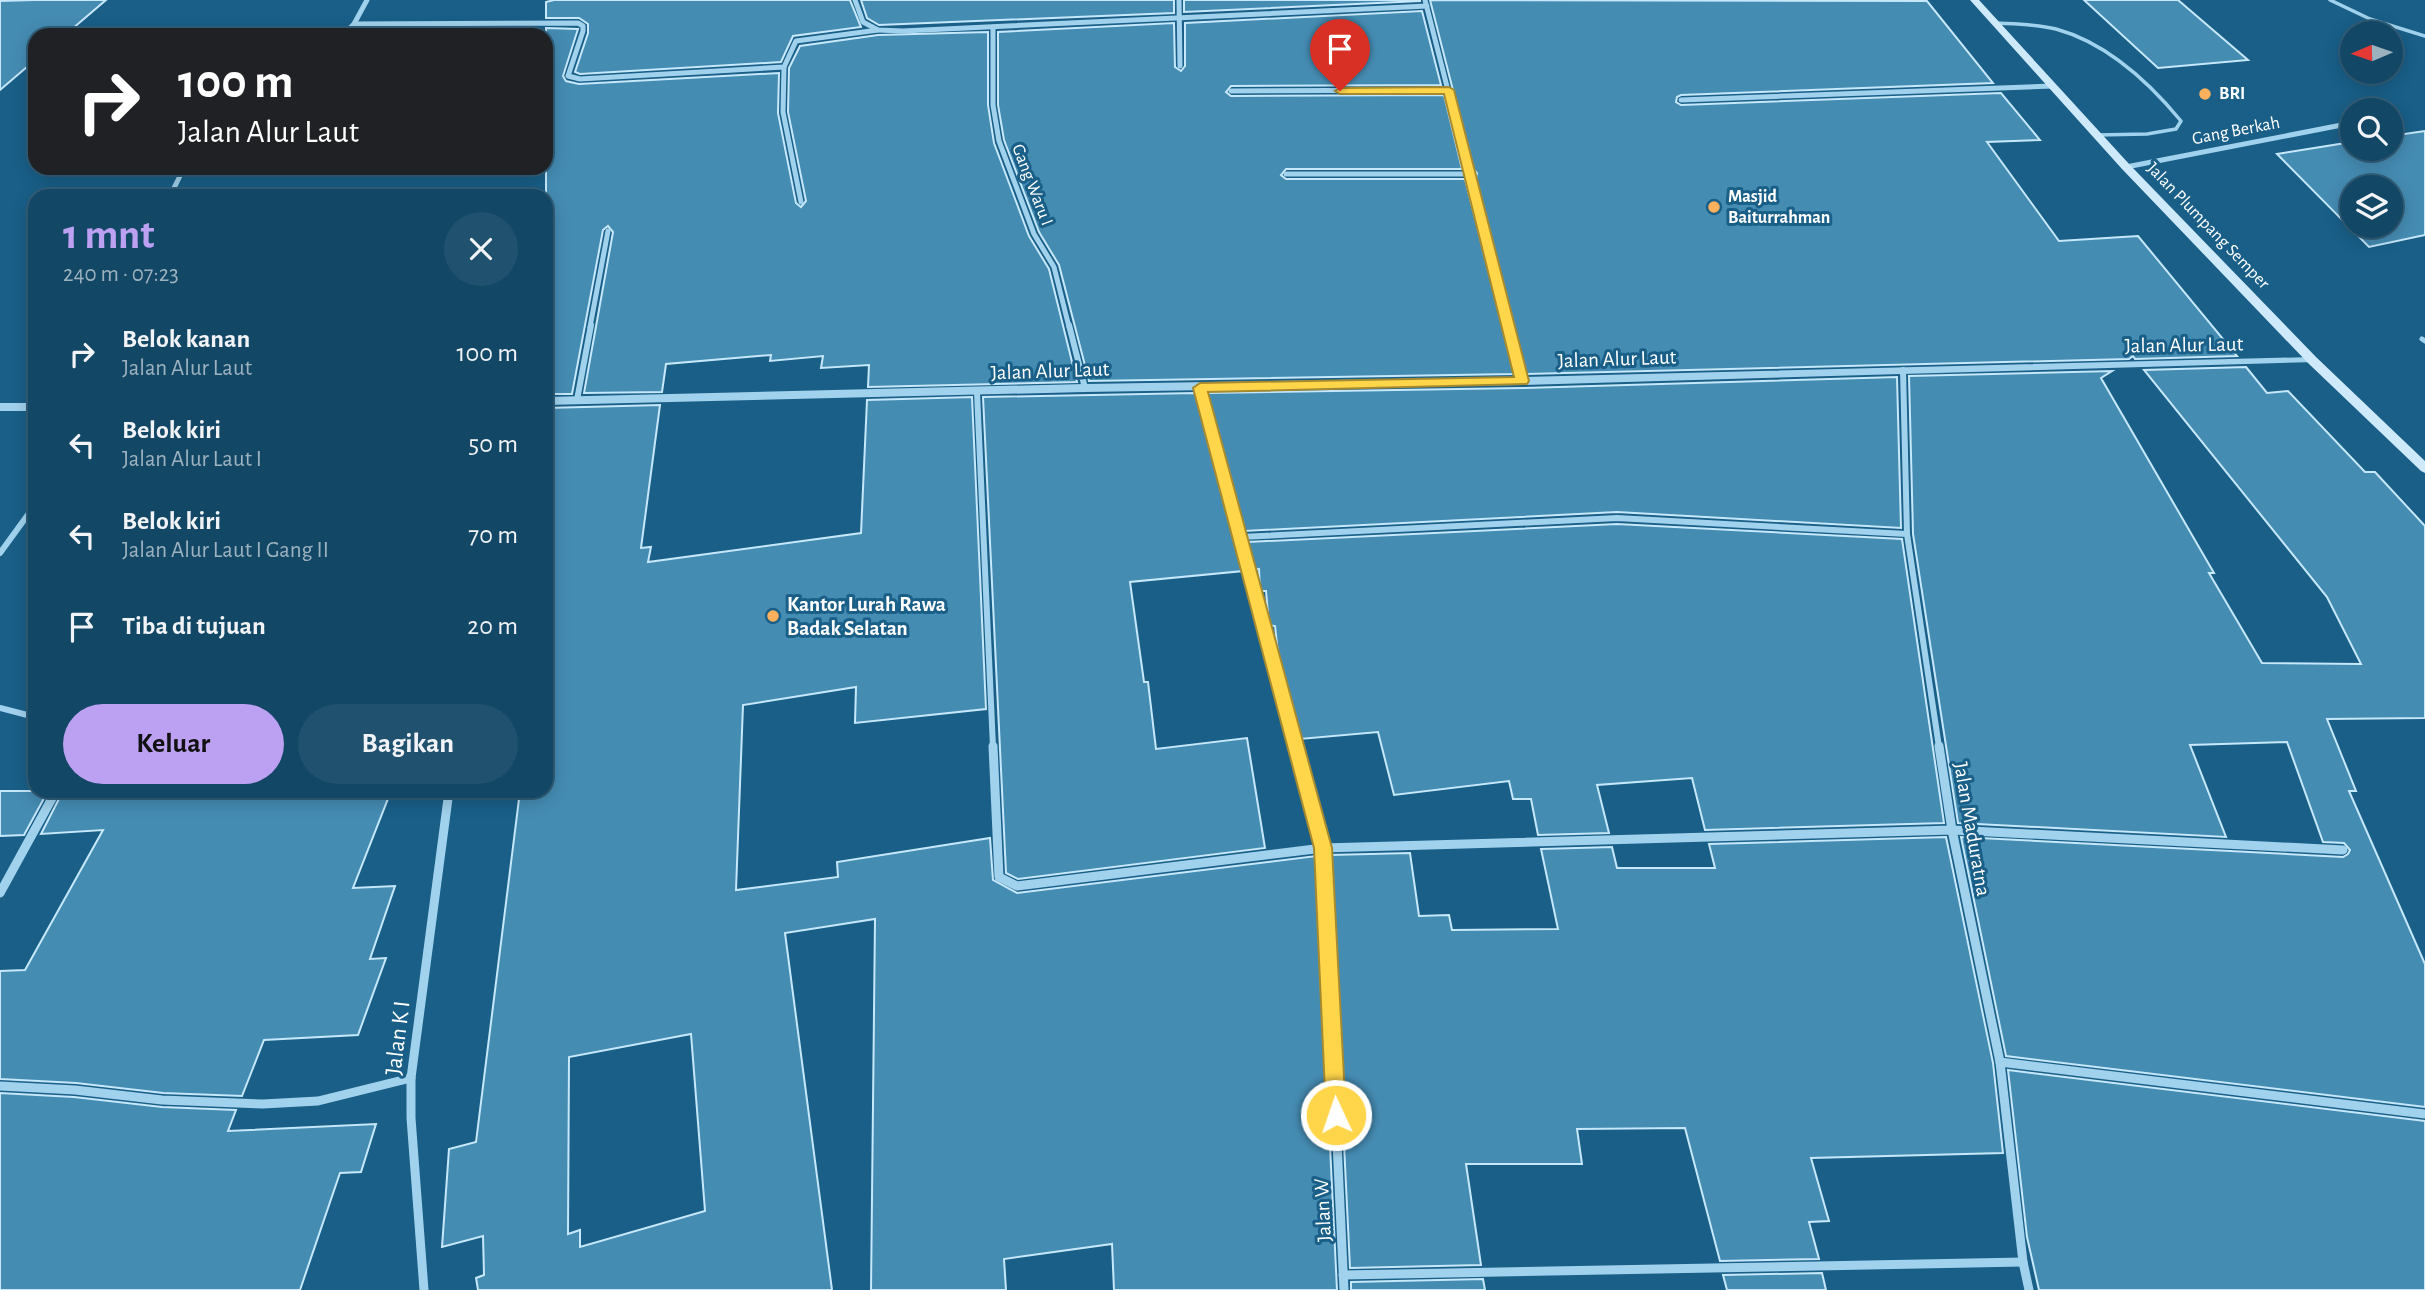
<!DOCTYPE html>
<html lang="id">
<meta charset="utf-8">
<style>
:root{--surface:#134766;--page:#20516f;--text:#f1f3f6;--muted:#9db2bf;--line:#325f7a;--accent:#bca0f2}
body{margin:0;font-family:"Alegreya Sans",sans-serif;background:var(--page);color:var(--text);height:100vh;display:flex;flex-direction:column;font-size:26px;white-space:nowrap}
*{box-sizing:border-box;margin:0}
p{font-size:23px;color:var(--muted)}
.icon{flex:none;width:38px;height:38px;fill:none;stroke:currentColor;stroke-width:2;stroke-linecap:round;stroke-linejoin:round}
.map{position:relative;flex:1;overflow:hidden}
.details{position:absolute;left:28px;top:189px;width:525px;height:609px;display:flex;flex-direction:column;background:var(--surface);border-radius:21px;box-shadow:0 4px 18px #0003,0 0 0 2px var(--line)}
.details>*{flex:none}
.banner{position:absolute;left:28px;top:28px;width:525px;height:147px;border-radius:21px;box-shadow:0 4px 18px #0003,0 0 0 2px var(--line);background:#202124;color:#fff;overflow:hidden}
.needle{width:46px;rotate:268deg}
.buttons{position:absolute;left:2340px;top:21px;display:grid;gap:14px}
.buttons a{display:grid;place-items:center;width:63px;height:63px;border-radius:50%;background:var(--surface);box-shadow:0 4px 18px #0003,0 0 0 2px var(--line);font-size:35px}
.pin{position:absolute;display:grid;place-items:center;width:60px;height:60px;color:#fff;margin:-72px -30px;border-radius:50% 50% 50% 0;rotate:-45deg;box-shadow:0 0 7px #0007}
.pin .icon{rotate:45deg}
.me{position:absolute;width:77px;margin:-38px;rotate:357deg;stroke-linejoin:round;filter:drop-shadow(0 0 5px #0008)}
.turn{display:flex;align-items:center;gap:24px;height:147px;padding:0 35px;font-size:32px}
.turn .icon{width:91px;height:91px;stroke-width:2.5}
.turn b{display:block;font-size:49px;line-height:60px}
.round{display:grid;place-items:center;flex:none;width:74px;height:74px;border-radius:37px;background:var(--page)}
.overview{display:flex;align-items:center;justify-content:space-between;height:119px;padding:0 35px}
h1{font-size:42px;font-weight:600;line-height:52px;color:var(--accent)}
.button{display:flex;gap:14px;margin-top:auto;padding:14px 35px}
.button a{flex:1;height:80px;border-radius:42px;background:var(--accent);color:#111;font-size:28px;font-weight:600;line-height:80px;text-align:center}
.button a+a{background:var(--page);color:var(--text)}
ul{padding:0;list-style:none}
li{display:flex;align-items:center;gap:21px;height:91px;padding:0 35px}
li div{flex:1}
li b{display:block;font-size:26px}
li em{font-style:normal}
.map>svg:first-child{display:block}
</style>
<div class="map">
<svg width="2425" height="1290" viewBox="0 0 2425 1290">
<rect width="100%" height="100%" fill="#195f88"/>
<g fill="#458cb3" stroke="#c6e8fa" stroke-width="2" fill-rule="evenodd">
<polygon points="35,0 106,0 65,35 35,35 35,60 0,90 0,1"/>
<polygon points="554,0 850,0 861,27 793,36 781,62 580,74 575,72 588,33 588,24 579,18 546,18 546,2"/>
<polygon points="861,0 1174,0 1174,13 879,25 867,18"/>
<polygon points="1184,0 1420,0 1420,1 1184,12"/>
<polygon points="1430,0 1927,1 1993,83 1681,95 1677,97 1676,102 1681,105 2001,93 2040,140 1987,142 2059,241 2138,236 2237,356 2135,359 2133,356 2129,359 1526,374 1476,178 1477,173 1473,169"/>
<polygon points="2084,0 2178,0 2248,60 2158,68"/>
<polygon points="1422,11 1441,85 1231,86 1226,92 1231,96 1444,95 1462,169 1286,169 1281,175 1286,179 1465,179 1515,374 1089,381 1059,265 1039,232 1004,140 998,105 998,32 1174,23 1175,67 1181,71 1185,66 1185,23"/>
<polygon points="546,28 578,29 563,76 566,81 579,84 779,73 778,113 796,203 801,207 806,201 788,112 789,68 800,46 878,35 988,32 988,105 994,143 1029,236 1049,269 1077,382 868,387 869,365 821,368 823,356 770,361 771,355 666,364 662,392 584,393 613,232 608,226 603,230 572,394 546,394"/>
<path d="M2425,131v104l-56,12 -92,-93 75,-12v7h38v-13zM2352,187h38v39h-38z"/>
<polygon points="2246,367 2267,393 2288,391 2365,472 2375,472 2425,526 2425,718 2327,719 2356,791 2349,791 2425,964 2425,1107 2006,1056 1961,837 2343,857 2348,854 2350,850 2344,843 2323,842 2287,742 2190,745 2226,837 1958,823 1913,534 1909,376 2112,371 2101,378 2214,573 2209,573 2262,663 2361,664 2327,597 2144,370"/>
<polygon points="1897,377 1901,528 1617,512 1244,531 1207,393 1522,388"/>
<polygon points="1195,393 1243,571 1130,582 1144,682 1148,682 1156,749 1247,738 1265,848 1018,879 1006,873 983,397"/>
<path d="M972,397l14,312 -131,14 1,-36 -113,18 -7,185 102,-13 -1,-15 153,-24 3,42 24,13 299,-37 21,434h-223l-2,-46 -108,15 2,31h-135l4,-371 -90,14 47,357h-354l-2,-12 8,-3 -1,-39 -41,11 7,-98 27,-7 44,-351h26v-383l114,-3 -19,143 10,-1 -3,15 213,-29 6,-133zM691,1034l14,177 -125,36v-17l-12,4 1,-177z"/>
<polygon points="1617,524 1902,539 1944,823 1705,830 1692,778 1597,785 1609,833 1538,835 1531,799 1513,799 1509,781 1394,795 1378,732 1300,739 1279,662 1275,626 1269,625 1266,591 1260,591 1259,569 1254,570 1247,542"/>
<polygon points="0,791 48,791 24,835 0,836"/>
<polygon points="63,791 391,791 353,888 395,886 370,959 386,958 358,1035 264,1040 242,1096 163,1093 76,1083 0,1079 0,971 25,970 103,830 41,834"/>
<polygon points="1946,837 1993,1063 2003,1153 1811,1158 1829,1221 1809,1222 1819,1259 1720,1261 1685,1128 1577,1129 1582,1164 1466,1164 1481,1265 1350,1268 1330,855 1410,853 1419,916 1449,915 1452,930 1558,929 1541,849 1612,847 1617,868 1715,868 1709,844"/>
<polygon points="2008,1070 2425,1121 2425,1290 2039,1290 2027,1237"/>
<polygon points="0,1093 74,1097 162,1107 236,1110 228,1131 376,1124 361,1172 340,1173 300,1290 0,1290"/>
<polygon points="1822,1273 1826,1290 1727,1290 1723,1275"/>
<polygon points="1483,1279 1485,1290 1351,1290 1351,1282"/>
</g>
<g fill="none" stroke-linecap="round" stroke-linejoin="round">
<g stroke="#a1d2ed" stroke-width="3.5">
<polyline points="2330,0 2370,19 2425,36"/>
<path d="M1996,23c20,1 40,1 60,6 51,14 92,52 125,92l-5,8 -29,5 -50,1"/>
</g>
<polyline stroke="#a1d2ed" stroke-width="5" points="2422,339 2425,341"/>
<g stroke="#a1d2ed" stroke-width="5">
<polyline points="855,0 863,22 878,30 903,31 1427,6"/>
<polyline points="1179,0 1180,66"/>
<polyline points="1425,0 1508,327"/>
<polyline points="354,24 578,23 583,26 583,31 568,76 580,79 784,67 796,41 878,30"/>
<polyline points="993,27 993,105 999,141 1034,234 1054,267 1069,327"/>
<polyline points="343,35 354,24 367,0"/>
<polyline points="784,67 783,112 801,202"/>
<polyline points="1231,91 1449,90"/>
<polyline points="1681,100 2052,86"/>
<polyline points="2126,167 2352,123"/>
<polyline points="1286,174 1472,174"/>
<polyline points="170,196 184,168"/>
<polyline points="590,327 608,231"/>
</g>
<g stroke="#a1d2ed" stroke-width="6">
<polyline points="1069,325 1085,388"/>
<polyline points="1508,325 1522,381"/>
<polyline points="1903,370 1907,534 1939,747"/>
<polyline points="1200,388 1296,747"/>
<polyline points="977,392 993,747"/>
<polyline points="577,400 591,325"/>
<polyline points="1240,537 1617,518 1907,534"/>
<polyline points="0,553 35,505"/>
<polyline points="0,708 35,717"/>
</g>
<g stroke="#a1d2ed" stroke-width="9">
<polyline points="993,746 999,877 1017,886 1323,848 1952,830 2343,850"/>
<polyline points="1296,746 1323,848 1344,1290"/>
<polyline points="1939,746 1952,830 2000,1062 2023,1262 2029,1290"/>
<polyline points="0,893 56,791"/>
<polyline points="2000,1062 2425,1114"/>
<polyline points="0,1086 75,1090 162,1100 263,1104 318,1101 411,1078"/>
<polyline points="1343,1275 2023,1262"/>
<polyline points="424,1290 411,1118 411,1078 449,791"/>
</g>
<g fill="#a1d2ed" fill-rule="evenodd">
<polygon points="2312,357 2317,360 2316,362 1522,385 1085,392 546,405 546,397 1085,384 1522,377"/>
<rect x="0" y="403" width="35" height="8"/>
</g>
<polygon fill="#cee9f9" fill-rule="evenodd" points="1970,0 1979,0 2130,165 2316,357 2425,461 2425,473 2421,471 2308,363 2122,169"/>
</g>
<polygon fill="#ffd54a" stroke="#a68a30" stroke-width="2" points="1449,87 1454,90 1529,381 1527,384 1208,392 1332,848 1346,1115 1343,1122 1336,1125 1328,1122 1326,1115 1314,848 1193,388 1200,383 1514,377 1444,94 1340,94 1335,91 1340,88"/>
<g fill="#ffb05d" stroke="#195f88" stroke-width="2.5">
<circle cx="2205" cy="94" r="7"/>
<circle cx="1714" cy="207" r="7"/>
<circle cx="773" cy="616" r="7"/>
</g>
<g text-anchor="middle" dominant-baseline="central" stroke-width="6" stroke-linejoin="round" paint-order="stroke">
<g font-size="18" font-weight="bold" fill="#fff" stroke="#195f88" text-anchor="start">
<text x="2219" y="94">BRI</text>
<text x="1728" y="197">Masjid<tspan x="1728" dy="21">Baiturrahman</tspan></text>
</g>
<g font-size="18" fill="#fff" stroke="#195f88">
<text transform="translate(2236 131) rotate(-11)">Gang Berkah</text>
<text transform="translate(1032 185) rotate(69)">Gang Waru I</text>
<text transform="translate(2208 226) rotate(46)">Jalan Plumpang Semper</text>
</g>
<g font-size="21" fill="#fff" stroke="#195f88">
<text transform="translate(2184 345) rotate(-1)">Jalan Alur Laut</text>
<text transform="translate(1617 359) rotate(-2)">Jalan Alur Laut</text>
<text transform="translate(1050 371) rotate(-2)">Jalan Alur Laut</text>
<text transform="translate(1972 829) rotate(80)">Jalan Maduratna</text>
<text transform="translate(1323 1210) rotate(-93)">Jalan W</text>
</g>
<g font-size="21" font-weight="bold" fill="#fff" stroke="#195f88" text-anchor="start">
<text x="787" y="604">Kantor Lurah Rawa<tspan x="787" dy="24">Badak Selatan</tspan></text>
</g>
<g font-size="24" fill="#fff" stroke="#195f88">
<text transform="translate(398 1038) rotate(-83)">Jalan K I</text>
</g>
</g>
</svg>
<div class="buttons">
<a><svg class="needle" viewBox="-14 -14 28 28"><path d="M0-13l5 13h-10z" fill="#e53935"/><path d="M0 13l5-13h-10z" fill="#9db2bf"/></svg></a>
<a><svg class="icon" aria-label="search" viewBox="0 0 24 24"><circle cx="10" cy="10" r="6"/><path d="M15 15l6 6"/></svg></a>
<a><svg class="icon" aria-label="layers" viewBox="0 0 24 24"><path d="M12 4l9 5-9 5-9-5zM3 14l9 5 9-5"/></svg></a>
</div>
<div class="pin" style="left:1340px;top:91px;background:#d93025"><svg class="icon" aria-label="arrive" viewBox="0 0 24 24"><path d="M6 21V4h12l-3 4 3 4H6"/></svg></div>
<svg class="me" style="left:1336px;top:1115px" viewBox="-20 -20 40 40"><circle r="17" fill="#ffd54a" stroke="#fff" stroke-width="3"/><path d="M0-11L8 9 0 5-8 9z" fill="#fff"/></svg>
<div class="banner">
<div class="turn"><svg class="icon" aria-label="right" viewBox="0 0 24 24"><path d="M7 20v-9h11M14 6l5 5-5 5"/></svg><div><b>100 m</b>Jalan Alur Laut</div></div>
</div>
<section class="details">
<div class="overview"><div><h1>1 mnt</h1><p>240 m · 07:23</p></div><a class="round"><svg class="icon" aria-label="close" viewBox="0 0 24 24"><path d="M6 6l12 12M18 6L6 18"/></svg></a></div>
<ul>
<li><svg class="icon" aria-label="right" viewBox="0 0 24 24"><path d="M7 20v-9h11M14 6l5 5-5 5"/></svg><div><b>Belok kanan</b><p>Jalan Alur Laut</p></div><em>100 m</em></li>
<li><svg class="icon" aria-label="left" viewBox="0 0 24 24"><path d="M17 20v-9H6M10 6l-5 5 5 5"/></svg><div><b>Belok kiri</b><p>Jalan Alur Laut I</p></div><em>50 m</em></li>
<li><svg class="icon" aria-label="left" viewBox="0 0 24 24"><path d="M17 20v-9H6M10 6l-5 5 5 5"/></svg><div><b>Belok kiri</b><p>Jalan Alur Laut I Gang II</p></div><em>70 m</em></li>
<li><svg class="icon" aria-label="arrive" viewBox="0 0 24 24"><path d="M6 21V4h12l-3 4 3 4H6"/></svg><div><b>Tiba di tujuan</b></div><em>20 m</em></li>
</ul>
<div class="button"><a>Keluar</a><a>Bagikan</a></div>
</section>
</div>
